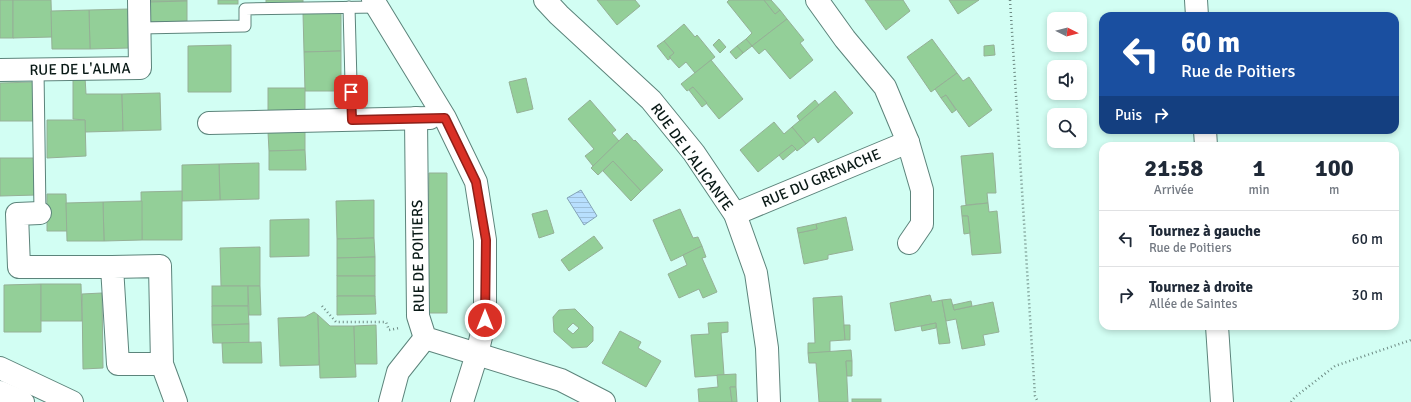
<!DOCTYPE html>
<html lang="fr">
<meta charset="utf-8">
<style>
:root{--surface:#fff;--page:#f6f6f7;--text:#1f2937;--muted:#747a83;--line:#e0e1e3}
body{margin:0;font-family:Signika,sans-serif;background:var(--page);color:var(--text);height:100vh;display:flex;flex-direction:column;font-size:15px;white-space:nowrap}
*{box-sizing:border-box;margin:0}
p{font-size:13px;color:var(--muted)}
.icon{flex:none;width:22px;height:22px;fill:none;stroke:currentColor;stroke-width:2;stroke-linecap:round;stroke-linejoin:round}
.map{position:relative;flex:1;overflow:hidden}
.details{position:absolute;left:1099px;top:142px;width:300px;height:188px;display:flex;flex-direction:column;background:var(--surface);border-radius:12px;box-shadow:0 2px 6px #0003}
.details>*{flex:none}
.banner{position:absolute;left:1099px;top:12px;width:300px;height:122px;border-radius:12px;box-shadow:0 2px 6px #0003;background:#1a4fa0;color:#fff;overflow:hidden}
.needle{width:26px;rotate:96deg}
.buttons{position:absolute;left:1047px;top:12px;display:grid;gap:8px}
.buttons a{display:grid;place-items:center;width:40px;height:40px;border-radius:8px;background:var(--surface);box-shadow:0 2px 6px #0003;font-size:20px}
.pin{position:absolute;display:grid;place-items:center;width:34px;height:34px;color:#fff;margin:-17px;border-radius:8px;box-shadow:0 2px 6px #0006}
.me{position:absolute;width:44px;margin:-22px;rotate:0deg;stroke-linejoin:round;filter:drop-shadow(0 0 3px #0008)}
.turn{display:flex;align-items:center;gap:14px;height:84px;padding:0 16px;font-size:18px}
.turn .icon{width:52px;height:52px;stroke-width:2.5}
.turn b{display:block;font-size:28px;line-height:34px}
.then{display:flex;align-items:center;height:38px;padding:0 16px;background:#0003;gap:8px;font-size:15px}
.eta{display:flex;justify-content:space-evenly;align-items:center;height:68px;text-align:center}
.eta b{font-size:24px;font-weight:700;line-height:28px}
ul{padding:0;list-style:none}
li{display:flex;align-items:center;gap:12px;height:56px;padding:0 16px;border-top:1px solid var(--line)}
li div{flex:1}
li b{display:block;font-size:15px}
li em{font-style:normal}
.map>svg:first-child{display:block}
</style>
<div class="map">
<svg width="1411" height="402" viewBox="0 0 1411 402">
<defs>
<pattern id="water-rules" width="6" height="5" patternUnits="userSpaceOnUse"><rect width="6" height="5" fill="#b8dffe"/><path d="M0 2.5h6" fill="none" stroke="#9dbfd9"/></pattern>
</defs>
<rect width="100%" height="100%" fill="#d2fef3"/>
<polygon fill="url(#water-rules)" stroke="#84a4b8" points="581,190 597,216 584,225 567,198"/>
<g fill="#93cf98" stroke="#95b096" fill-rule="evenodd">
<rect x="0" y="0" width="13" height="38"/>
<polygon points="13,0 51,0 52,37 13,38"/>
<polygon points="150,0 187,0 187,1 150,2"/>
<rect x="218" y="0" width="20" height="4"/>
<rect x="266" y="0" width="37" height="3"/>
<polygon points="597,0 635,0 640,6 617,25"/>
<polygon points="729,0 764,0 775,14 780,10 787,19 752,46 746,39 752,33 727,2"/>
<polygon points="764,0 771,0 780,10 775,14"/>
<polygon points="865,0 903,0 910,11 886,30"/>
<polygon points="949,0 979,0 958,14"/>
<polygon points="187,1 187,21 150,22 150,2"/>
<polygon points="129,9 130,48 90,49 89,10"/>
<polygon points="89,10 90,49 52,49 51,11"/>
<polygon points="303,13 341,13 341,51 304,52"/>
<polygon points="787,19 804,40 800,43 813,60 790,79 765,49 759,54 752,46"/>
<polygon points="684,24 695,37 697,35 715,57 695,73 686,62 679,68 669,57 674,53 664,41"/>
<polygon points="719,39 726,47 720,53 713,45"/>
<polygon points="746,39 752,46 743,53 737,46"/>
<polygon points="932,39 957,73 931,92 907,57"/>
<polygon points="664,41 674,53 669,57 671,58 668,60 657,46"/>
<polygon points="231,45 231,92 188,92 188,46"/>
<polygon points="994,45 995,55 984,56 984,46"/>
<polygon points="737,46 743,53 736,59 730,52"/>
<polygon points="341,51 341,91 305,91 304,52"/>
<polygon points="711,60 743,99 719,119 693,87 687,91 681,84"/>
<polygon points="957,73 963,81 969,77 992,110 969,127 946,95 941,98 935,89"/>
<polygon points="85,77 86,94 122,94 123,131 85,132 85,120 73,119 73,78"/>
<polygon points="526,78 533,109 517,113 509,82"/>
<polygon points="35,82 36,121 0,121 0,83"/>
<polygon points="693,87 707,103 702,107 689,90"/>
<rect x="268" y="88" width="37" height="23"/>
<polygon points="835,91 853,113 818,143 814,137 806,144 792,127"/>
<polygon points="160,93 161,130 123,131 122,94"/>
<polygon points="946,95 956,110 952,113 941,98"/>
<polygon points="590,100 616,130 612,133 619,141 593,166 585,156 594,149 568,119"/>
<polygon points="815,100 819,105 800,121 797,116"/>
<polygon points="47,120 85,120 86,156 47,158"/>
<polygon points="774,122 784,134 792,127 806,144 797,151 792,145 758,172 740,150"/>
<polygon points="268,132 305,132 305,150 269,151"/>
<polygon points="627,133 634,141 635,140 663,170 641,191 613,161 598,175 591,168"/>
<polygon points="792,145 796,149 783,160 779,155"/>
<polygon points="305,150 306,170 269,170 269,151"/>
<polygon points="993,153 996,193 987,193 988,203 966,205 961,156"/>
<polygon points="0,158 36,158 37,195 0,196"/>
<polygon points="613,161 641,191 631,201 603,171"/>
<polygon points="259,163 259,199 220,200 219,164"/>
<polygon points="219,164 220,200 182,201 182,165"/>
<polygon points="429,173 447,173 447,313 428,313"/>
<polygon points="182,191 182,240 142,240 141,192"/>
<polygon points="47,194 66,194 67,231 47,231"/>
<polygon points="374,200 374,238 337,239 336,201"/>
<polygon points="142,201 142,240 104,241 103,202"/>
<polygon points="103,202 104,241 67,241 66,203"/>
<polygon points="988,203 989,212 997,211 1001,253 972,255 968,216 962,216 961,206"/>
<polygon points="680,209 693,238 698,237 702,246 671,261 653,220"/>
<polygon points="547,210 554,233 539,238 532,214"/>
<polygon points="962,216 968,216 970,233 964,234"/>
<polygon points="846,217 853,250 828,255 828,259 804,264 798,233 817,229 816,224"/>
<polygon points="309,219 309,256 270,257 270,220"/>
<polygon points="816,224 817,229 798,233 797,228"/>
<polygon points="594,236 603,248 569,271 561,260"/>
<polygon points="374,238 375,257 337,258 337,239"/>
<polygon points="702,246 706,257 702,258 717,292 703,298 699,289 679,298 668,274 687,265 683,255"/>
<polygon points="260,247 260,286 221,286 220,248"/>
<polygon points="375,257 375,276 337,276 337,258"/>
<rect x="337" y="276" width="38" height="20"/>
<polygon points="41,284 41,332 4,332 4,285"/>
<polygon points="41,284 81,284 82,321 41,321"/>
<rect x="212" y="286" width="36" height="20"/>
<polygon points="248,286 260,286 261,315 249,315"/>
<polygon points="102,293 103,368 83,369 82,294"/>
<polygon points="930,295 932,302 942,300 950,343 939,344 936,323 895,331 890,303"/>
<polygon points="337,296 375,296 376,314 337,315"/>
<polygon points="842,296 845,340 830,341 830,352 808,353 808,343 815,343 813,298"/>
<polygon points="951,299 954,310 993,302 999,332 983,335 985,345 962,349 956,319 946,321 942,300"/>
<polygon points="971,301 972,306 954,310 953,305"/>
<polygon points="212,306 248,306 249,324 212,325"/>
<path d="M575,309l18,18v14l-6,6 -15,1 -18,-16 -1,-15 6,-7zM573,323l6,5 -6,6 -6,-5z"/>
<polygon points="314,312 318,315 319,365 280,366 278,318 305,317"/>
<polygon points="318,315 330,326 354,326 356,377 320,378"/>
<polygon points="728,322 728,332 721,333 724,375 695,377 691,335 709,334 708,323"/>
<polygon points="936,323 936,328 922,331 921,326"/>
<polygon points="249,324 249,343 213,343 212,325"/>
<polygon points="376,325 377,364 355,364 354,326"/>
<polygon points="844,325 850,325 850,340 845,340"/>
<polygon points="620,331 641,342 638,348 661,361 646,387 602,363"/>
<polygon points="261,342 262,363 223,363 222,343"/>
<polygon points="851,350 852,361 846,361 848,402 819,402 816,363 809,363 808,353"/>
<polygon points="846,361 852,361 852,376 847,376"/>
<polygon points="736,374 736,387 730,387 732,402 699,402 698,389 718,387 717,375"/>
<polygon points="730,387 736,387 737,402 732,402"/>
<rect x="852" y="399" width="29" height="3"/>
</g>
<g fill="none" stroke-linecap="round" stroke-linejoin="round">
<defs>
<g id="lane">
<polyline points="349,7 352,120"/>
<polyline points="140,28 245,26 245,9 377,7"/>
<polyline points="38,70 40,213"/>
</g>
<g id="street">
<polyline points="545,0 559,15 651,100 694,153 735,214 756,273 767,348 769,402"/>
<polyline points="817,0 845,39 885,87 908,142 922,190 922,224 909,243"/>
<polyline points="1196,0 1197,16"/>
<polyline points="0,70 140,68 139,0"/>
<polyline points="416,118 418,316 425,338 561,380 604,402"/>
<polyline points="209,123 430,118"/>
<polyline points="1205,130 1206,146"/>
<polyline points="40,213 17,214 19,267 112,267"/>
<polyline points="735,214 908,142"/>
<polyline points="1217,326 1222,402"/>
<polyline points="162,364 118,364 112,267 160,266 162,364 176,402"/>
<polyline points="390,402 398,372 425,338"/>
</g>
<g id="secondary">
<polyline points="373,0 445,118 476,182 485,240 485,320 477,354 462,402"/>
<polyline points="0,368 72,402"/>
<polyline points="0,392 23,402"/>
</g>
</defs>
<use href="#lane" stroke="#5c847b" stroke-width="13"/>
<use href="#street" stroke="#5c847b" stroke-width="24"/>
<use href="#secondary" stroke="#5c847b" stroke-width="24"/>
<g stroke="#6d8b84" stroke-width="2.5" stroke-dasharray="1 3" stroke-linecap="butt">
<polyline points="1010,0 1035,396 1038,402"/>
<polyline points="322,306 336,322 386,322 389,330 399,328"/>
<polyline points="1291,402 1295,397 1335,366 1411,340"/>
</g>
<use href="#lane" stroke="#fff" stroke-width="11"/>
<use href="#street" stroke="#fff" stroke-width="22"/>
<use href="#secondary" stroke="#fff" stroke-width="22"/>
</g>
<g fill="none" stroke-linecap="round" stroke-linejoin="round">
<defs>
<polyline id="route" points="351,92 352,120 445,118 476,182 486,240 485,320"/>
</defs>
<use href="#route" stroke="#8d1f18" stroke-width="10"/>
<use href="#route" stroke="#d93025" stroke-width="7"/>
</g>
<g text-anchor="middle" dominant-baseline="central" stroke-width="4" stroke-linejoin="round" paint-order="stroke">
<g font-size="15" fill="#091916" stroke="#fff">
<text transform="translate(80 69) rotate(-1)">RUE DE L'ALMA</text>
<text transform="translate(692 157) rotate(54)">RUE DE L'ALICANTE</text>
<text transform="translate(821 178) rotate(-23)">RUE DU GRENACHE</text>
<text transform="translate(418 256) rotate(-91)">RUE DE POITIERS</text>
</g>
</g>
</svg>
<div class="buttons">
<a><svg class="needle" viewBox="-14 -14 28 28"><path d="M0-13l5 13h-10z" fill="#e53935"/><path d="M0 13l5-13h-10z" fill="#747a83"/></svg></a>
<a><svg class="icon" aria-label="sound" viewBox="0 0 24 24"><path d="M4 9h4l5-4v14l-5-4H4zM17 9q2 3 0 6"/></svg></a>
<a><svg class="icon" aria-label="search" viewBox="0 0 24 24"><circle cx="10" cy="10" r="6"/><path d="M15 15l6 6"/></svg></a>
</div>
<div class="pin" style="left:351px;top:92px;background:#d93025"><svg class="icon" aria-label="arrive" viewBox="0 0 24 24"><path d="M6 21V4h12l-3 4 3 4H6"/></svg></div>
<svg class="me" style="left:485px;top:320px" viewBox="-20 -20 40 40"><circle r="17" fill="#d93025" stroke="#fff" stroke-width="3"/><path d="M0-11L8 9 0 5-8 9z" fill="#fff"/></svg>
<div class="banner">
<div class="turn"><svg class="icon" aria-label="left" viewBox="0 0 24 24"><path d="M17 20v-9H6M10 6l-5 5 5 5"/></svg><div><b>60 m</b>Rue de Poitiers</div></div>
<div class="then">Puis<svg class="icon" aria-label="right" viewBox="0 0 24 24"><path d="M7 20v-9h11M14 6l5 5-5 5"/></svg></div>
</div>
<section class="details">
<div class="eta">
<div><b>21:58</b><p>Arrivée</p></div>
<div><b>1</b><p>min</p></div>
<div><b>100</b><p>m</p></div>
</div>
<ul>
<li><svg class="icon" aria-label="left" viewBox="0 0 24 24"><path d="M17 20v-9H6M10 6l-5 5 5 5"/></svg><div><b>Tournez à gauche</b><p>Rue de Poitiers</p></div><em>60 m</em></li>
<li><svg class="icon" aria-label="right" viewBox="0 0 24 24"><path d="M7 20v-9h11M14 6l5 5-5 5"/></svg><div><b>Tournez à droite</b><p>Allée de Saintes</p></div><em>30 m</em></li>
</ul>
</section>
</div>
